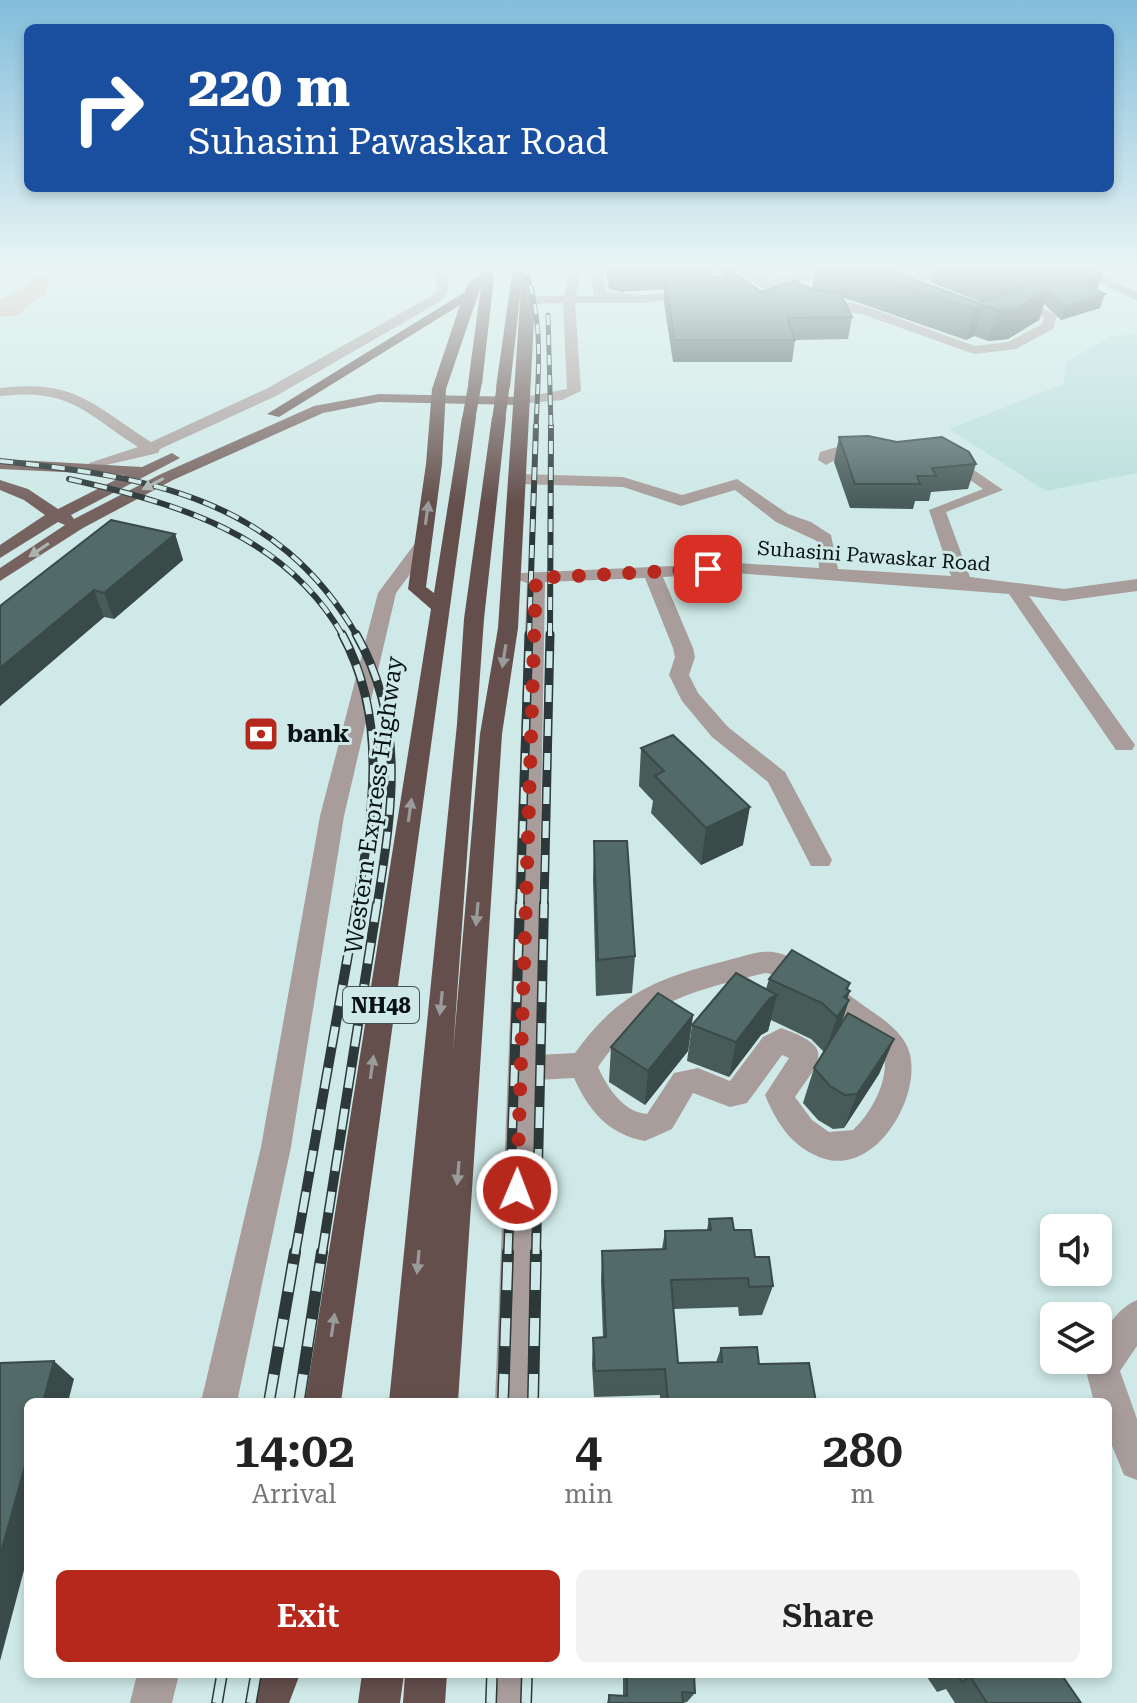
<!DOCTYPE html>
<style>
:root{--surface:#fff;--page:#f2f2f2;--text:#222;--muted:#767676;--accent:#b6281c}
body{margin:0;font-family:"Roboto Serif",serif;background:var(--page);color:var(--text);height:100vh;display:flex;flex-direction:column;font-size:30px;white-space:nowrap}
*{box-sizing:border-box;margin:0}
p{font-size:26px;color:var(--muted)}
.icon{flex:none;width:44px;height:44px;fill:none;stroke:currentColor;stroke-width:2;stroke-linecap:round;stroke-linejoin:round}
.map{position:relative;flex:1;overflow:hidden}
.details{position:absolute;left:24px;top:1398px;width:1088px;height:280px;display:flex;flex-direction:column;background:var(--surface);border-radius:12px;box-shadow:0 4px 12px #0003}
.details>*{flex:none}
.banner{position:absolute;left:24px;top:24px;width:1090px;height:168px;border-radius:12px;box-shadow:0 4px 12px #0003;background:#1a4fa0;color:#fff;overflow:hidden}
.buttons{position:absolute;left:1040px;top:1214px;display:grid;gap:16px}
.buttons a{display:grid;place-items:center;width:72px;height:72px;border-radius:12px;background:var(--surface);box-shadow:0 4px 12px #0003;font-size:40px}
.pin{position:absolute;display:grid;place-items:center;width:68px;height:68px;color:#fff;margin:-34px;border-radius:16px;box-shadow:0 4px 12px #0006}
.me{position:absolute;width:88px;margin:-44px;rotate:1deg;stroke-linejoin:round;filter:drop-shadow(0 0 6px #0008)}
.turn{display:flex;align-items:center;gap:28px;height:168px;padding:0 32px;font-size:36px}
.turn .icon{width:104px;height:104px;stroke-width:2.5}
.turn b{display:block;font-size:56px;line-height:68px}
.eta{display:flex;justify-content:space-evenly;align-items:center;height:136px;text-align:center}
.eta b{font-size:48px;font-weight:600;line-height:56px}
.cta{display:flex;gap:16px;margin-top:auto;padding:16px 32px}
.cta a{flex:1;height:92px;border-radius:12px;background:var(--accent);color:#fff;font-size:32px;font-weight:600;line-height:92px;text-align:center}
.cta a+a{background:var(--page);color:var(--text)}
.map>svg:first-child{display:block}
</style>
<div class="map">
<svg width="1137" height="1703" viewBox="0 0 1137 1703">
<rect width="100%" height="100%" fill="#cee9e7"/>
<polygon fill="#badfdc" points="1137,334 1137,473 1046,491 949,429 1064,384 1067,362 1110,336"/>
<polygon fill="#dab1aa" points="48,275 47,294 29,304 20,315 0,317 0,300 28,286 36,277"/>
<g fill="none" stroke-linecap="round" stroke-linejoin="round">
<g fill="#a89d9b" fill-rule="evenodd">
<path d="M433,266h12l4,25 -8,10 -165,95 -116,53 -2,4 -69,16v-6l49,-16c-55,-36 -69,-59 -138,-51v-8c75,-9 92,16 151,54l115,-53 167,-94 4,-4z"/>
<polygon points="571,266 583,266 576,296 594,296 591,272 597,268 603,272 606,292 644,295 695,290 701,294 644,303 575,303 581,391 562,400 519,404 519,398 567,389 563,303 529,304 523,300 529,296 564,296"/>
<polygon points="726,266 741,266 772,280 849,268 849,272 783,285 817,301 844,301 870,308 975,346 1008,342 1042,324 1044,318 1011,301 1011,295 1019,295 1057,316 1053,329 1016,349 974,354 862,314 811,308 763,288"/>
<path d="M869,266c17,-1 30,8 46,8 19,0 35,-5 52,6l-6,4c-31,-8 -64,1 -92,-18z"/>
<polygon points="1067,266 1082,266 1137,292 1137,301"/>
<polygon points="844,445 875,451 877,454 869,459 844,455 826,465 818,460 820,452"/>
<path d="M945,450l58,40 -57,22 24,65 94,12 73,-10v12l-73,10 -35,-5 106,149 -3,5h-16l-107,-156 -273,-21 -73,4 30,71 2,9 -6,18 9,18 30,34 57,45 47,88 -3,6h-18l-43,-84 -56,-45 -30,-36 -13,-26 6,-18 -2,-9 -28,-70 -100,4 -8,473 38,-2c42,-59 82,-75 150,-92 15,-3 33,-11 48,-9 33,6 57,29 83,48 17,13 39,24 50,44 22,40 -25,131 -81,115 -32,-10 -48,-35 -60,-64l24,-37 -7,-3 -35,48 -17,4 -37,-14 -21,36 -27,12c-37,-7 -56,-30 -71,-63l-38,2 -5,322h-36l32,-819 -14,-5 9,-5 214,-10 83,5 -2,-27 -41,-19 -41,-32 -54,16 -58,-19 -104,-3 -8,-5 8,-5 104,3 59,18 55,-16 51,35 23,8 20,13 7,34 113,7 -22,-66 54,-21 -44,-31 -2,-3zM765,973c28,3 101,60 119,84 5,23 -13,57 -31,73l-24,2 -17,-12 -17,-23c27,-39 40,-50 -14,-69l-18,9 -33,44 -32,-13 -24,5 -27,41c-24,-2 -40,-27 -49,-47 46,-67 93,-75 167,-94z"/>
<polygon points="422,541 431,546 396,593 344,816 291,1147 237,1402 201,1402 261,1147 320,816 378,593 416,542"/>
<path d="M1137,1300v46l-17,25 17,48v61l-13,-5 -16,-39v-34h-14l-9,-35 2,-7h11c0,-23 17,-51 39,-60z"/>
<polygon points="137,1674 179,1674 172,1703 130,1703"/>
<rect x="486" y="1674" width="42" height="29"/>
</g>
<polygon fill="#766360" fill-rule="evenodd" points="379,394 524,397 531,401 524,405 379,402 323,413 173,480 83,528 0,581 0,568 65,525 58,522 0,558 0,545 45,515 24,500 0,490 0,480 28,489 58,509 125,475 0,469 0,459 142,467 172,453 180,458 71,515 74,519 161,474 314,406"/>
<g fill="#644f4c" fill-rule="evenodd">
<polygon points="482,266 490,266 494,277 482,384 475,388 468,384 481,286 446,389 442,464 426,587 434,593 462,417 469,413 476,417 341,1402 305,1402 431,609 408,589 426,464 432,389 460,305 279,417 267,414 465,292 469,282 480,276"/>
<polygon points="513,268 523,270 522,275 534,288 535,300 518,628 502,734 458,1402 389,1402 457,724 464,619 492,417 499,413 506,417 484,619 453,1052 480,734 498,628 521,288 510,387 503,391 496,387"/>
<polygon points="258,1674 300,1674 289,1703 247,1703"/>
<polygon points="362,1674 404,1674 400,1703 358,1703"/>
<polygon points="405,1674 447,1674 445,1703 403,1703"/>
</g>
<defs>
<g id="rail-far4">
<path d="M523,266c22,51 15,107 13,162"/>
<polyline points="548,315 551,428"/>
</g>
<g id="rail-far3">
<path d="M0,461c146,15 277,36 357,175"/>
<path d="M69,479c107,24 216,55 274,157"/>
<polyline points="529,636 536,426"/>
<polyline points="550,636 551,426"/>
</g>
<g id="rail-far2">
<path d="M342,634c47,86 31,180 14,272"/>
<path d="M356,634c51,90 36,175 21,272"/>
<polyline points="520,906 529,634"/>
<polyline points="544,906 550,634"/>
</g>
<g id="rail-far1">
<polyline points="295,1254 357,904"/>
<polyline points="322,1254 377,904"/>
<polyline points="508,1254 520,904"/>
<polyline points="536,1254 544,904"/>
</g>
<g id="rail">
<polyline points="269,1402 295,1252"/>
<polyline points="299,1402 322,1252"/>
<polyline points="503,1402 508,1252"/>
<polyline points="533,1402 536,1252"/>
<polyline points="217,1703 222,1674"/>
<polyline points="251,1703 256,1674"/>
<polyline points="491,1703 492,1674"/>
<polyline points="526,1703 527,1674"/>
</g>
</defs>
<use href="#rail-far4" stroke="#2d3939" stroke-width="5"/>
<use href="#rail-far3" stroke="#2d3939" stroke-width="6"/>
<use href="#rail-far2" stroke="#2d3939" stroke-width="9"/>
<use href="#rail-far1" stroke="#2d3939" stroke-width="10"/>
<use href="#rail" stroke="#2d3939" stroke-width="12"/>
<use href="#rail-far4" stroke="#cee9e7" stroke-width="3" stroke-dasharray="10" stroke-linecap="butt"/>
<use href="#rail-far3" stroke="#cee9e7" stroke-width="4" stroke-dasharray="13" stroke-linecap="butt"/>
<use href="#rail-far2" stroke="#cee9e7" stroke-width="6" stroke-dasharray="17" stroke-linecap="butt"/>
<use href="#rail-far1" stroke="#cee9e7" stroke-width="7" stroke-dasharray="21" stroke-linecap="butt"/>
<use href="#rail" stroke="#cee9e7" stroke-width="9" stroke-dasharray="28" stroke-linecap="butt"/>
<g stroke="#644f4c" stroke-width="13">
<polyline points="469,417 475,384"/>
<polyline points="499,417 503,387"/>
</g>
</g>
<g fill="#475b59" fill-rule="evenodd">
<path d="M607,266h106l1,1 -1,10 12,-1 -11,-10h52l-13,4 -17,-3 -1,8 26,17 51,-3 4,-23h266l16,22 -4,1 6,19 -39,12 -17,-16 -5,16 -31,19 -20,2 -14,-5 -8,4 -124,-43 10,20 -4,22 -53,1 -3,22h-119l-9,-59v-14l-42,3 -13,-3 -2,-12zM897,266l17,5 19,-2 -3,13 51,20 -2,1 -84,-30z"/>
<polygon points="839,437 976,464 968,489 931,492 929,501 915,501 913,509 850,508 834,462"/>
<polygon points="175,534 183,560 114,619 104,617 0,706 0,606"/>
<polygon points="641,748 743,845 701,865 651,813 653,801 639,786"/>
<polygon points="594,841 635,956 632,993 596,996 593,879"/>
<polygon points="769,979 848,990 850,991 847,999 849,1000 840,1028 894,1039 879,1074 844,1128 833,1129 818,1120 803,1103 814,1068 824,1052 811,1039 771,1020 768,1031 761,1035 729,1077 687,1061 692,1025 766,989"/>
<polygon points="693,1015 688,1051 645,1105 609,1082 611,1047"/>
<polygon points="709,1219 734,1230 755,1257 773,1286 762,1315 739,1316 738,1307 673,1309 678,1363 716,1362 721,1348 759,1364 816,1402 660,1402 660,1395 594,1397 592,1365 593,1338 603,1338 601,1281 602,1251 662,1249 665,1231 707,1230"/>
<polygon points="623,1674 694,1674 695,1693 687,1702 683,1703 607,1703 609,1695 623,1696"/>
<polygon points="925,1674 1061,1674 1081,1703 955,1703 946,1689 937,1692"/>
</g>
<g fill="#394a49">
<polygon points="727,266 736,266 735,276 726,277"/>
<polygon points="753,266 766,266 753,270"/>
<polygon points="874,266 897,266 894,278"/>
<polygon points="915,266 934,266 933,269 914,271"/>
<polygon points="996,266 1030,266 995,271"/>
<polygon points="1102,275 1098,288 1073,293 1077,280"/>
<polygon points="1049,289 1039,320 1008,339 988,341 997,310"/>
<polygon points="1105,294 1100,308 1061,320 1065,307"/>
<polygon points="982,305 974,336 966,340 974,309"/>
<polygon points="175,534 183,560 114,619 104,593"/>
<polygon points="94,590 104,617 0,706 0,668"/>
<polygon points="750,807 743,845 701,865 706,828"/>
<polygon points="850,983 846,996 850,991 844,1006 849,1000 837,1036 825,1053 846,989"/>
<polygon points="777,995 768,1031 761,1035 729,1077 736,1042 769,999"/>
<polygon points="693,1015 688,1051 645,1105 648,1071"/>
<polygon points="894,1039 879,1074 844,1128 857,1094"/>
<polygon points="54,1361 74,1379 68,1402 43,1402"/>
<polygon points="28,1455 28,1555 0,1661 0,1556"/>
</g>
<g fill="#526a68" stroke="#394a49" stroke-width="2">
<polygon points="608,266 713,266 714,267 623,274 609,271"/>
<polygon points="842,266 876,266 979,303 1021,288 1023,285 971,266 991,266 1040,281 1049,289 1017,308 997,310 982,305 974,309"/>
<polygon points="1027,266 1082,266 1102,275 1077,280 1105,294 1065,307 1040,281 1006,270"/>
<polygon points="738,275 761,292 794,281 814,290 840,293 852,317 787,318 795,340 675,340 665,281"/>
<polygon points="868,436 897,442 942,437 969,452 976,464 932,468 936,476 917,476 920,484 855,484 839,437"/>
<polygon points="111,520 175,534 104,593 94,590 0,668 0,606"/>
<polygon points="673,735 750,807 706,828 655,776 664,771 641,748"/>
<polygon points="594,841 627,841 635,956 598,960"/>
<polygon points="792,950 850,983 846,989 850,991 844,997 849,1000 837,1017 822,1003 769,979"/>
<polygon points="736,973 777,995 769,999 736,1042 692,1025"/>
<polygon points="658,993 693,1015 648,1071 611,1047"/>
<polygon points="848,1013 894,1039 857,1094 845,1095 830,1086 814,1068"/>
<polygon points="732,1218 734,1230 751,1230 755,1257 769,1257 773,1286 749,1287 748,1278 671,1280 678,1363 722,1362 721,1348 757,1347 759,1364 809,1363 816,1402 668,1402 665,1369 595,1371 593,1338 606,1337 602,1251 666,1249 665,1231 711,1230 709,1219"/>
<polygon points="54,1361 43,1402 28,1402 28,1455 0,1556 0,1363"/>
<polygon points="627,1674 694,1674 695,1693 682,1692 683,1703 609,1703 609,1695 627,1696"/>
<polygon points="957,1674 1061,1674 1081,1703 987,1703 970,1676 962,1682"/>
</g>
<defs><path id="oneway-solid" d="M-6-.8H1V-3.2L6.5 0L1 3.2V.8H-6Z" transform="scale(2)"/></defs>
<g fill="#abb3b1">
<use href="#oneway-solid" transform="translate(153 484) rotate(152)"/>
<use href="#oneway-solid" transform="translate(39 550) rotate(146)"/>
</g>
<g fill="#999c9a">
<use href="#oneway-solid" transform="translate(427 513) rotate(-82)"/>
<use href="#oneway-solid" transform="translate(504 656) rotate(99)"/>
<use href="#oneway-solid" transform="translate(410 810) rotate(-82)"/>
<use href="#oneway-solid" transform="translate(477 914) rotate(95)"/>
<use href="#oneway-solid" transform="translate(441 1003) rotate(96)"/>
<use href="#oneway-solid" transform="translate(372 1067) rotate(-82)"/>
<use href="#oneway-solid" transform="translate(458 1173) rotate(95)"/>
<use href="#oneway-solid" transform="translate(418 1262) rotate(95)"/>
<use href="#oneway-solid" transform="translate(333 1325) rotate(-82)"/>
</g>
<linearGradient id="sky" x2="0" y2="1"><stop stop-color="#83bddb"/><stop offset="0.53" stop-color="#e9f5f4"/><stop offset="1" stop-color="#e9f5f4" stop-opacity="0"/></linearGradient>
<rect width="1137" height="504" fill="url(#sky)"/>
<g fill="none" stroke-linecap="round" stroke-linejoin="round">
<polyline stroke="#b6281c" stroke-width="14" stroke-dasharray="0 25.2" points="517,1190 536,578 708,569"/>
</g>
<defs>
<symbol id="bank-square" viewBox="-11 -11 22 22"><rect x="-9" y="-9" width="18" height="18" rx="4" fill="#b6281c" stroke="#cee9e7"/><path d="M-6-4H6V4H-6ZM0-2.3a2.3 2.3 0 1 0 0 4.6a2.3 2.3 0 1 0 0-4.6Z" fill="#fff"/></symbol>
</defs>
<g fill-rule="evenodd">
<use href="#bank-square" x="241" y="714" width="40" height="40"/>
</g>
<g text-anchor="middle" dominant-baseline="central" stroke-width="6" stroke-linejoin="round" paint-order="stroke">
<g font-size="20" fill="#0a1313" stroke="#cee9e7">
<text transform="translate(874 556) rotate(4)">Suhasini Pawaskar Road</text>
</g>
<rect fill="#cee9e7" stroke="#455353" stroke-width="2" x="343" y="987" width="76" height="36" rx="6"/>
<g font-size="22" font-weight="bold" fill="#0a1313">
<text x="381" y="1005">NH48</text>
</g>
<g font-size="24" font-weight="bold" fill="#0a1313" stroke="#cee9e7" text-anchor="start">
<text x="287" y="734">bank</text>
</g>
<g font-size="24" fill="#0a1313" stroke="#cee9e7">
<text transform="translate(374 805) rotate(-82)">Western Express Highway</text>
</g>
</g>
</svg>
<div class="buttons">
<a><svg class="icon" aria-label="sound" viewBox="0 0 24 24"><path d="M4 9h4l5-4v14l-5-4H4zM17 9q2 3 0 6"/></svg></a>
<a><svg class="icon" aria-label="layers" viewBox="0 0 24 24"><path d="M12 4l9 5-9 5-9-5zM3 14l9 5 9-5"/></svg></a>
</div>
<div class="pin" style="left:708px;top:569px;background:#d93025"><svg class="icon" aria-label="arrive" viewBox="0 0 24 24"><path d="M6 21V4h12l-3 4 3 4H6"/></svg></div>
<svg class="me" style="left:517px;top:1190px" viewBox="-20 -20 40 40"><circle r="17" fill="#b6281c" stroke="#fff" stroke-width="3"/><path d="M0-11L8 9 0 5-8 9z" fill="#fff"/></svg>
<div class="banner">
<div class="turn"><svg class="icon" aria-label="right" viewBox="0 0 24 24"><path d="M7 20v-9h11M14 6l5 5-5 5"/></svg><div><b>220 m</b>Suhasini Pawaskar Road</div></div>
</div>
<section class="details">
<div class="eta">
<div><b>14:02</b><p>Arrival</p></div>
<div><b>4</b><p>min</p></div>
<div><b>280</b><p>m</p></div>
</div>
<div class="cta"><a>Exit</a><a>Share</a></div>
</section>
</div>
